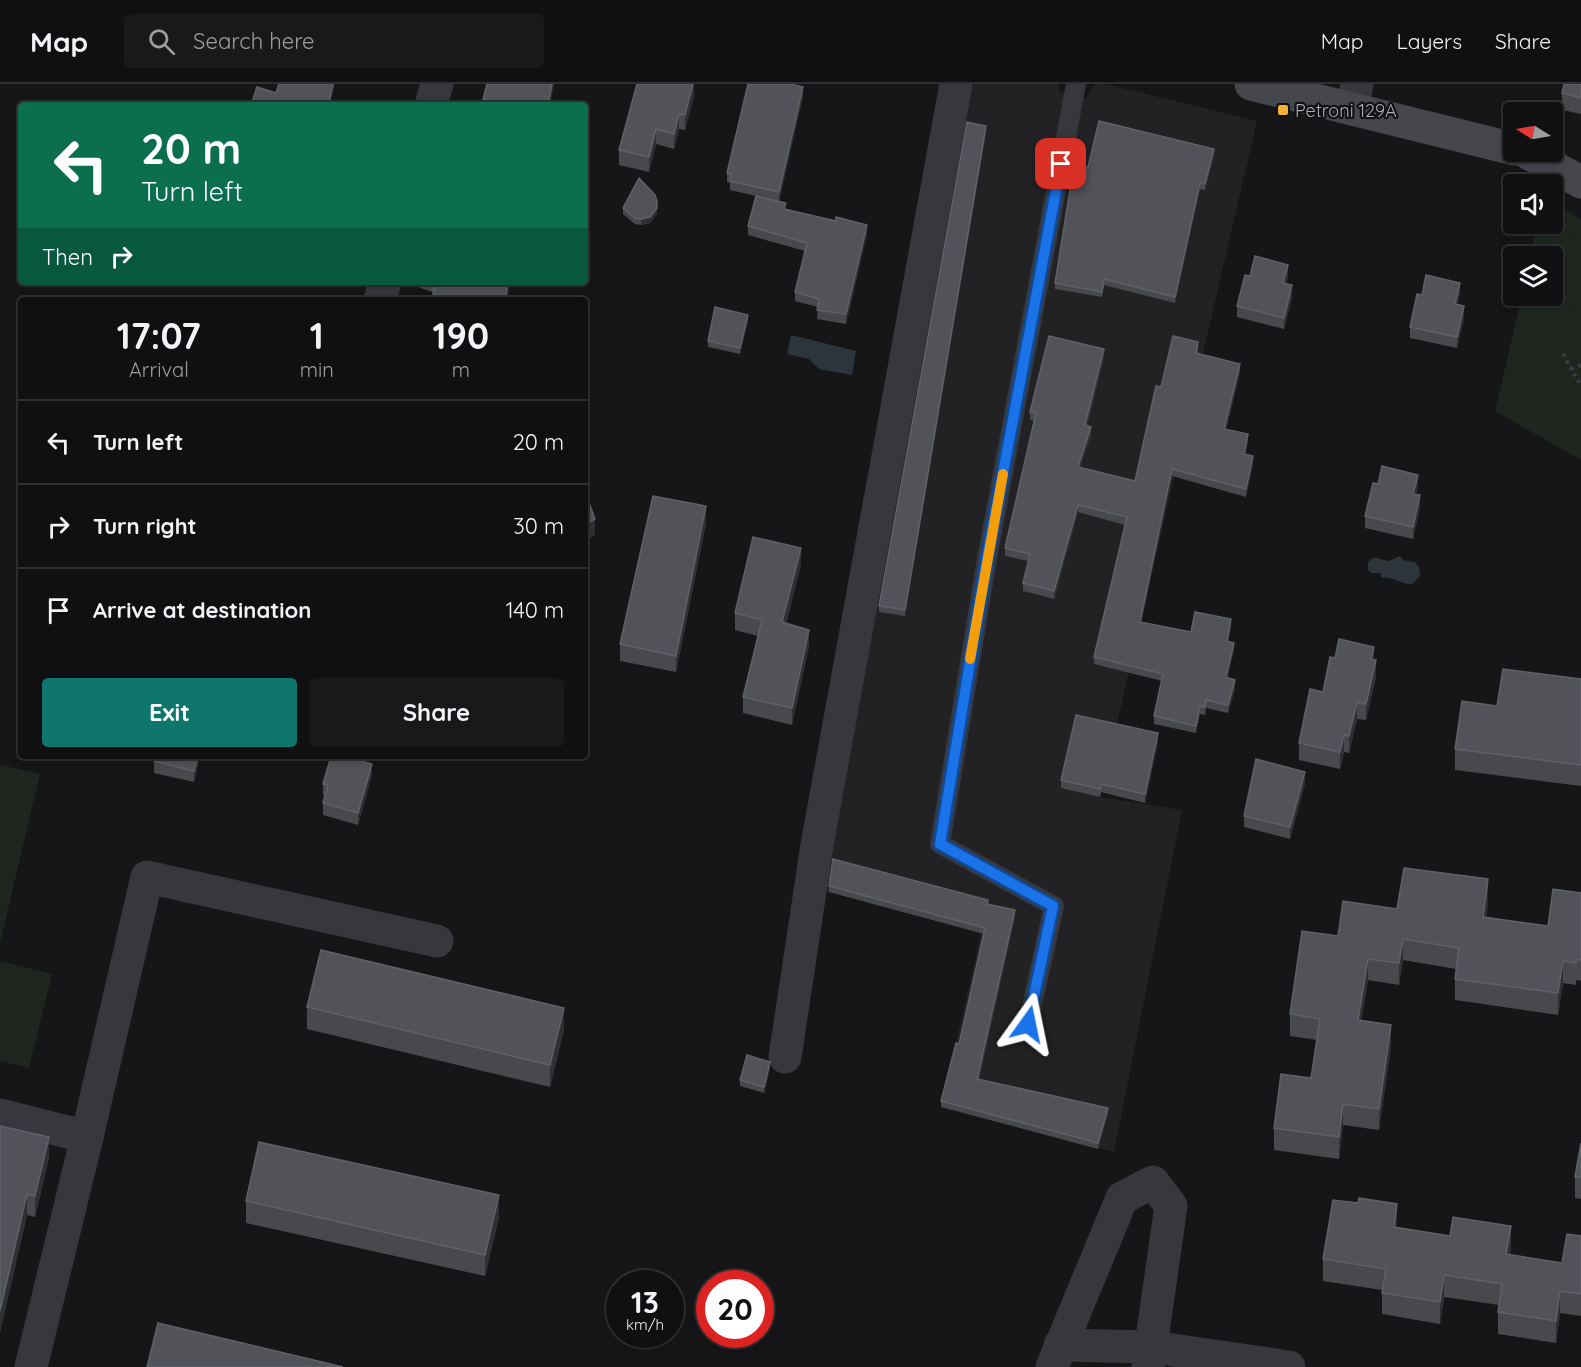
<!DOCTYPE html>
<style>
:root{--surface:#101012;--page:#19191b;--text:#f1f3f6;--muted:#9c9d9f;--line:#303032;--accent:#0f766e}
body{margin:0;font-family:Quicksand,sans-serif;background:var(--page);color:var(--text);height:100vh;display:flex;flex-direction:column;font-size:22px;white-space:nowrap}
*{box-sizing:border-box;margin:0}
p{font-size:20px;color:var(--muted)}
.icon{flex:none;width:33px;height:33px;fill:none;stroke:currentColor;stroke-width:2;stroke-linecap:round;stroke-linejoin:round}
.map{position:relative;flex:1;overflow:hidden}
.drawer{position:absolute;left:18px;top:213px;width:570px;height:462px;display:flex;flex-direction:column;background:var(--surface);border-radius:6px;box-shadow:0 3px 9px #0003,0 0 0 2px var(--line)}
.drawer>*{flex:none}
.top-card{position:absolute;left:18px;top:18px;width:570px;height:183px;border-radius:6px;box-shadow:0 3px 9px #0003,0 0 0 2px var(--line);background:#0b6e4f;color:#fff;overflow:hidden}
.needle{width:39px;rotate:281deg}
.controls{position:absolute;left:1503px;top:18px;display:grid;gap:12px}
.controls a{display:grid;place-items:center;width:60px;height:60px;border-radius:6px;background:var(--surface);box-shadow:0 3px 9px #0003,0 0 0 2px var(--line);font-size:30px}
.speed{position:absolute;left:606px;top:1186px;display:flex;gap:12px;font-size:30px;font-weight:700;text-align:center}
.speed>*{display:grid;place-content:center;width:78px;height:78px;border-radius:50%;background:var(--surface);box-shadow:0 3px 9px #0003,0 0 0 2px var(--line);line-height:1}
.speed small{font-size:15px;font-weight:400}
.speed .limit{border:9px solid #d22;background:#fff;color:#111}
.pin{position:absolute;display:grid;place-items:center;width:51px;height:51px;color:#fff;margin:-26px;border-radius:12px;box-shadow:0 3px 9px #0006}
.me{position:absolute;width:66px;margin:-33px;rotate:12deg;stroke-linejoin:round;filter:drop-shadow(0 0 4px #0008)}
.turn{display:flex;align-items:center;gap:21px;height:126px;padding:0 24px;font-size:27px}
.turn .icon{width:78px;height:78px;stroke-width:2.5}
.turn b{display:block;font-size:42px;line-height:51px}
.then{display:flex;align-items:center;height:57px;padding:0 24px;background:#0003;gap:12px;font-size:22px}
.eta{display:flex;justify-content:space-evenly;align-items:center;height:102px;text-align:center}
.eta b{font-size:36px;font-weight:800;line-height:42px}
.cta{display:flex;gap:12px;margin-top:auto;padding:12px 24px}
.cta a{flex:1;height:69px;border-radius:6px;background:var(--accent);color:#fff;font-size:24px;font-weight:800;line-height:69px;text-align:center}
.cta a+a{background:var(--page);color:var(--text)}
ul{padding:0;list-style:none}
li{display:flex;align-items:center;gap:18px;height:84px;padding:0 24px;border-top:2px solid var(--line)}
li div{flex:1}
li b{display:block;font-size:22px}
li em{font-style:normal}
header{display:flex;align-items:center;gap:36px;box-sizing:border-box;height:84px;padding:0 30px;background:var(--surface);border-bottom:2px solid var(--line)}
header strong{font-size:28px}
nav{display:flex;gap:33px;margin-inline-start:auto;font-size:21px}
.search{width:420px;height:54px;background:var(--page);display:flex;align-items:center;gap:15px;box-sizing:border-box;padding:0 21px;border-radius:6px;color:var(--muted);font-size:22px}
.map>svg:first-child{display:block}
</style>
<header>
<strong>Map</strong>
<div class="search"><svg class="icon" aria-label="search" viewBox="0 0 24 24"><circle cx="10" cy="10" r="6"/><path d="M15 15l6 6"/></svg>Search here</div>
<nav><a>Map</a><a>Layers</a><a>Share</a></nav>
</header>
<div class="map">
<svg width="1581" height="1283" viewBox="0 0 1581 1283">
<rect width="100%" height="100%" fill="#161618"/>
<polygon fill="#222225" points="967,0 1059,0 1059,7 1087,14 1095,0 1105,0 1257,37 1100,713 1182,726 1114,1068 941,1023 981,849 821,806"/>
<g fill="#1e261f">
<polygon points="1553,120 1564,124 1581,136 1581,376 1495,327 1522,212 1552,212 1552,172 1530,172 1538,140 1552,140"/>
<polygon points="0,681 40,690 0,859"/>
<polygon points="0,877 52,890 29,984 0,977"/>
</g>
<g fill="#2c353c">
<polygon points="791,251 856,267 852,291 819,285 809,275 787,270"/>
<path d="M1400,472l3,4 12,2 4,5 1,9 -8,8c-11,1 -19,-8 -30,-6l-2,-5h-8l-4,-3v-7c5,-10 12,-3 21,-2z"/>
</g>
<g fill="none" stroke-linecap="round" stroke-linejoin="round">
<g stroke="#3d3f44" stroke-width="4" stroke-dasharray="3 4.5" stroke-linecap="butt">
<polyline points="1563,270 1581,302"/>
<polyline points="1571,285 1581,281"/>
</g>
<polyline stroke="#37383d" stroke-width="20" points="1028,940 1054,822 940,760 988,469 1076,0"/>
<g stroke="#37383d" stroke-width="33">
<polyline points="431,21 437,0"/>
<polyline points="1352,25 1357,0"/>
<polyline points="380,216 385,198"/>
<polyline points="785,973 817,761 956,0"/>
<polyline points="0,1031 87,1053"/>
<polyline points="1060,1261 1152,1263 1289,1283"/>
<polyline points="31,1283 87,1053 147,793 437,857"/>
<polyline points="1052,1283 1122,1114 1153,1098 1171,1122 1148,1283"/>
</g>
<g stroke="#45474d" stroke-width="33">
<polyline points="1251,0 1514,65"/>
<polyline points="1528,69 1581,98"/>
</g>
</g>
<g fill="#47494d">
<polygon points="694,0 694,12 685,46 679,45 674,65 656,60 649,88 619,81 619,66"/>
<polygon points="1581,0 1581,30 1562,26 1562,9"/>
<polygon points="803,12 779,117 786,126 867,150 846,240 817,235 818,223 795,217 795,208 805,167 748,151 748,142 756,112 730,106 730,99 727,98 727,89"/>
<polygon points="986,48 905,532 879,528 879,522"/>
<polygon points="1214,70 1205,106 1200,105 1175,219 1104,201 1102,213 1055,205 1055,199 1088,83"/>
<polygon points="657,117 657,130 650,139 641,141 635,140 623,130 623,124"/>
<polygon points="1250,192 1288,193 1286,200 1292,213 1284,245 1237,233 1237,222"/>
<polygon points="291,198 305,198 303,202"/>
<polygon points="403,198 510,198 507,216 432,216 432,208"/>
<polygon points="1460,210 1457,221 1464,234 1457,264 1410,254 1410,243 1422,211"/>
<polygon points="748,236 740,270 708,263 708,257"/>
<polygon points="1198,265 1198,270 1240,288 1226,346 1248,358 1245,370 1253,380 1246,413 1172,392 1141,538 1191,548 1231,543 1228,557 1234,566 1227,594 1235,604 1228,629 1206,624 1205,631 1200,630 1196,649 1154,640 1154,632 1162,597 1094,580 1094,573 1125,441 1078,428 1054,515 1023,507 1023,499 1028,477 1005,472 1005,464 1034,337 1030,336 1030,328 1104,273 1087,342 1091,351 1080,383 1135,397 1161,303"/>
<polygon points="1378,400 1418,402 1416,410 1420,423 1413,455 1365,444 1365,432"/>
<polygon points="706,439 676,588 620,577 620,560"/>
<polygon points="801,480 786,540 809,562 792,641 743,629 743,613 758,552 735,546 735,529"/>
<polygon points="1335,574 1374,576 1376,593 1366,636 1357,635 1349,669 1344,668 1340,685 1299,676 1299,659 1323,608"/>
<polygon points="1581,595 1581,702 1455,686 1455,665 1497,622"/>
<polygon points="1158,658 1145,719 1101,708 1100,713 1061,704 1061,696"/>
<polygon points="156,672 200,672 194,698 154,689 154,677"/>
<polygon points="372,691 358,741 323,731 323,719 325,712 323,711 323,700"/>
<polygon points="1305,699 1290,755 1244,743 1244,732"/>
<polygon points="829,802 988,820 1015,832 979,995 1108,1030 1098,1065 941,1023 941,1017 959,960 984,850 829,808"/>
<polygon points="1581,809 1581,897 1576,896 1576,901 1563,899 1558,931 1455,916 1455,895 1456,885 1403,876 1399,901 1368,896 1361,936 1391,962 1379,1046 1343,1041 1339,1075 1274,1066 1274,1044 1311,994 1317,956 1290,952 1290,930 1338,852 1397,825 1488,817 1486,834 1548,842"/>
<polygon points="307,923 564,946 550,1003 307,945"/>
<polygon points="770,984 764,1009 740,1002 740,996"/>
<polygon points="0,1042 49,1074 35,1133 27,1131 0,1248"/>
<polygon points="1581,1059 1581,1115 1575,1114 1575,1093"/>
<polygon points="246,1117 499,1133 485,1192 246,1139"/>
<polygon points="1397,1144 1511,1163 1510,1171 1562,1179 1581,1152 1581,1232 1560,1229 1556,1259 1498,1250 1498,1228 1499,1221 1444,1213 1440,1240 1382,1230 1382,1206 1323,1197 1323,1175"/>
</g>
<g fill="#2f3033">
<polygon points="333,0 335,0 330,21 328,21"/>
<polygon points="552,0 554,0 550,21 548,21"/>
<polygon points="693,0 694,0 694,12 685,46 685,31"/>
<polygon points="803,3 803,12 779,117 779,108"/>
<polygon points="679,30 679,45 674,65 674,50"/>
<polygon points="986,42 986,48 905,532 905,526"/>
<polygon points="656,45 656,60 649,88 649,73"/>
<polygon points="1214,65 1214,70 1205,106 1205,100"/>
<polygon points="1200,99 1200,105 1175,219 1175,213"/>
<polygon points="657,124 657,130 650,139 641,141 641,135"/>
<polygon points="867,141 867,150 846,240 846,230"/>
<polygon points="1288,181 1288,193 1283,211 1283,199"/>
<polygon points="508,198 510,198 507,216 505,216"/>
<polygon points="1460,199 1460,210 1455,231 1455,220"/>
<polygon points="1292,201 1292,213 1284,245 1284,234"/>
<polygon points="1464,222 1464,234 1457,264 1457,253"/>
<polygon points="748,231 748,236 740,270 740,264"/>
<polygon points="1104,265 1104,273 1085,349 1085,341"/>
<polygon points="1240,280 1240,288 1224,353 1224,345"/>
<polygon points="1091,343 1091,351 1078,390 1078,383"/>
<polygon points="1248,350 1248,358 1244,377 1244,370"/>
<polygon points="1253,372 1253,380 1246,413 1246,405"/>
<polygon points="1172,385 1172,392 1140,546 1140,538"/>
<polygon points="1418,391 1418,402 1413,421 1413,410"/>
<polygon points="1420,411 1420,423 1413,455 1413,443"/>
<polygon points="1078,421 1078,428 1054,515 1054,507"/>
<polygon points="706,422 706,439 676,588 676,572"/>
<polygon points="595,435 595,451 585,458 585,441"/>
<polygon points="801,464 801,480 782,555 782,538"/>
<polygon points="1231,535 1231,543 1227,565 1227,557"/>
<polygon points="809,546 809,562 792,641 792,624"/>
<polygon points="1234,559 1234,566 1226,601 1226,593"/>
<polygon points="1374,563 1374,579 1371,575"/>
<polygon points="1376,576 1376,593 1366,636 1366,620"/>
<polygon points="1235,596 1235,604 1228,629 1228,621"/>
<polygon points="1357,618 1357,635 1349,669 1349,652"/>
<polygon points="1200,622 1200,630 1196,649 1196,642"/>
<polygon points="1158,649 1158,658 1145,719 1145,710"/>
<polygon points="1344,651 1344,668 1340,685 1340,668"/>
<polygon points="198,672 200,672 194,698 194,687"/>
<polygon points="372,680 372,691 358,741 358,729"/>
<polygon points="1305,688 1305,699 1290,755 1290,743"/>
<polygon points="1488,795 1488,817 1483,855 1483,833"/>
<polygon points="1015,826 1015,832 977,1001 977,995"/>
<polygon points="1403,855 1403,876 1399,901 1399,879"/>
<polygon points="1368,875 1368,896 1358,958 1358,936"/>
<polygon points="1563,877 1563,899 1558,931 1558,909"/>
<polygon points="564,924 564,946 550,1003 550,981"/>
<polygon points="1391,941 1391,962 1379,1046 1379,1025"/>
<polygon points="770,978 770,984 764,1009 764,1003"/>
<polygon points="1343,1020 1343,1041 1339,1075 1339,1053"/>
<polygon points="1108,1024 1108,1030 1098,1065 1098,1059"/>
<polygon points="49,1053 49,1074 35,1133 35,1112"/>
<polygon points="27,1110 27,1131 0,1248 0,1227"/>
<polygon points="499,1111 499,1133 485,1192 485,1171"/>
<polygon points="1397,1120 1397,1141 1394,1165 1394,1143"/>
<polygon points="1511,1142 1511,1163 1506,1192 1506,1170"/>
<polygon points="1444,1191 1444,1213 1440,1240 1440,1218"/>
<polygon points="1560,1207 1560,1229 1556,1259 1556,1237"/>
</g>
<g fill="#525359" stroke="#5f6168" stroke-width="1.5">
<polygon points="279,0 333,0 328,21 251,21 257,3 276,9"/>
<polygon points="487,0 552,0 548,21 484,21 485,16 483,15"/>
<polygon points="637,0 693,0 685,31 679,30 674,50 656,45 649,73 619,66"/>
<polygon points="748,0 791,0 803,3 779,108 730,97 731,90 727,89"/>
<polygon points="1564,0 1581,0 1581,14 1562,9"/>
<polygon points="1099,37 1214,65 1205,100 1200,99 1175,213 1104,195 1102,208 1055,199 1074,81 1088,83"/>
<polygon points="967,38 986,42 905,526 879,522"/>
<polygon points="639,94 655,111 657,117 657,124 650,133 641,135 635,134 623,124"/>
<polygon points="756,112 786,119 784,125 836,137 836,133 867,141 846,230 817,226 819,215 795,208 807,159 748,142"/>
<polygon points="1255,172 1288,181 1283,199 1292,201 1284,234 1237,222 1245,191 1250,192"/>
<polygon points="1426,191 1460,199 1455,220 1464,222 1457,253 1410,243 1417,210 1422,211"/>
<polygon points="432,198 508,198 505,216 432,216 435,205 432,205 434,199"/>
<polygon points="715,223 748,231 740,264 708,257"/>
<polygon points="1049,252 1104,265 1085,341 1091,343 1078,383 1135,397 1156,302 1161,303 1173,252 1198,258 1196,269 1240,280 1224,345 1248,350 1244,370 1253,372 1246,405 1172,385 1140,538 1191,548 1195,528 1231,535 1227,557 1234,559 1226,593 1235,596 1228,621 1206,616 1205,623 1200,622 1196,642 1154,632 1163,590 1094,573 1127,433 1078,421 1054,507 1023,499 1030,470 1005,464 1036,329 1030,328"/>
<polygon points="1382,382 1418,391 1413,410 1420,411 1413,443 1365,432 1373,399 1378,400"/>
<polygon points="585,408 595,435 585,441"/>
<polygon points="653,412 706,422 676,572 620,560"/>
<polygon points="753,453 801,464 782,538 809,546 792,624 743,613 762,536 735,529"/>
<polygon points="1339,555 1374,563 1371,575 1376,576 1366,620 1357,618 1349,652 1344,651 1340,668 1299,659 1310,605 1323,608 1330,573 1335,574"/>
<polygon points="1503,585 1581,595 1581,681 1455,665 1462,617 1497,622"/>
<polygon points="1076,631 1158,649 1145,710 1101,700 1100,705 1061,696"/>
<polygon points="156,672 198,672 194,687 154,677"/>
<polygon points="331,672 343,672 372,680 358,729 323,719 328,701 323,700"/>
<polygon points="1256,675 1305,688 1290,743 1244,732"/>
<polygon points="833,775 988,816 987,820 1015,826 977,995 1108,1024 1098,1059 941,1017 956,959 959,960 985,844 829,802"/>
<polygon points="1404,784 1488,795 1483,833 1548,842 1553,805 1581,809 1581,876 1576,875 1576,879 1563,877 1558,909 1455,895 1459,864 1403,855 1399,879 1368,875 1358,936 1391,941 1379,1025 1343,1020 1339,1053 1274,1044 1281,990 1311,994 1320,935 1290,930 1302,847 1338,852 1343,817 1397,825"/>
<polygon points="321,866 564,924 550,981 307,923"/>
<polygon points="747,971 770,978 764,1003 740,996"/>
<polygon points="0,1042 49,1053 35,1112 27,1110 0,1227"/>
<polygon points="259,1058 499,1111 485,1171 246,1117"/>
<polygon points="1581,1059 1581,1093 1575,1093"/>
<polygon points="1359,1114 1397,1120 1394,1143 1450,1152 1453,1133 1511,1142 1506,1170 1562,1179 1567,1150 1581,1152 1581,1210 1560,1207 1556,1237 1498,1228 1502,1200 1444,1191 1440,1218 1382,1209 1386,1185 1323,1175 1333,1116 1358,1119"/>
<polygon points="158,1239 343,1283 147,1283"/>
</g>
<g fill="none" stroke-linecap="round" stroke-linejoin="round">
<defs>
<polyline id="route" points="1028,940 1053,822 940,760 988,469 1061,80"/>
</defs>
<use href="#route" stroke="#114b97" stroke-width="15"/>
<use href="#route" stroke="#1a73e8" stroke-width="10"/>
<polyline stroke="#f59e0b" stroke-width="10" points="970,575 1003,390"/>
</g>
<rect fill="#f2b134" stroke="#111113" stroke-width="2" x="1277" y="20" width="12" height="12" rx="3"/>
<g text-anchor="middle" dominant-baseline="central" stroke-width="4.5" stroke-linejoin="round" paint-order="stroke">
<g font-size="18" fill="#a8adb8" stroke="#111113" text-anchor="start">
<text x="1295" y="26">Petroni 129A</text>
</g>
</g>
</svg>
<div class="controls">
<a><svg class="needle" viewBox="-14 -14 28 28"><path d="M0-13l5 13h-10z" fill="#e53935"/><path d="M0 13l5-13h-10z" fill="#9c9d9f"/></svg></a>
<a><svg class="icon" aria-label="sound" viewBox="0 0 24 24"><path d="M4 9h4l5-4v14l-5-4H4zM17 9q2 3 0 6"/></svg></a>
<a><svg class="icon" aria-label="layers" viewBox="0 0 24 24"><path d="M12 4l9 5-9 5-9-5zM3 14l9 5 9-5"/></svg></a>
</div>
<div class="speed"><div>13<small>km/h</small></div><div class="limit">20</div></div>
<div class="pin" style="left:1061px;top:80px;background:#d93025"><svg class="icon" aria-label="arrive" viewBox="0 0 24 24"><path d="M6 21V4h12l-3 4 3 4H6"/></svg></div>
<svg class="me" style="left:1028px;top:940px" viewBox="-20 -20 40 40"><path d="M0-17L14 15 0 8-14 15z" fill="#1a73e8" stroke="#fff" stroke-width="4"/></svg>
<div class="top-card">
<div class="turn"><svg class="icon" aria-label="left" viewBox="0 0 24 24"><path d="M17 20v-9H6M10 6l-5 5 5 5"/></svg><div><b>20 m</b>Turn left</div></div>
<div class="then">Then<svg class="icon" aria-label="right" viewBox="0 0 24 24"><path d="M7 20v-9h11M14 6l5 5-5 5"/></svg></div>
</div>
<section class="drawer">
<div class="eta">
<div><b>17:07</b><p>Arrival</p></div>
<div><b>1</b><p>min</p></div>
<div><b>190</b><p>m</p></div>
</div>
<ul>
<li><svg class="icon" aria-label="left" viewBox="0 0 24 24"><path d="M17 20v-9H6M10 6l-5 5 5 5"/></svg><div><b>Turn left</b></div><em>20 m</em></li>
<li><svg class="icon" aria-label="right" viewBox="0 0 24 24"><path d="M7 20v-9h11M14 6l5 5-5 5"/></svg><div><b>Turn right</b></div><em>30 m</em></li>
<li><svg class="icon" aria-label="arrive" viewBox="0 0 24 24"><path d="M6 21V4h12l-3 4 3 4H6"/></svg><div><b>Arrive at destination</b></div><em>140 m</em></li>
</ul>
<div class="cta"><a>Exit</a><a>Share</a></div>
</section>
</div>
